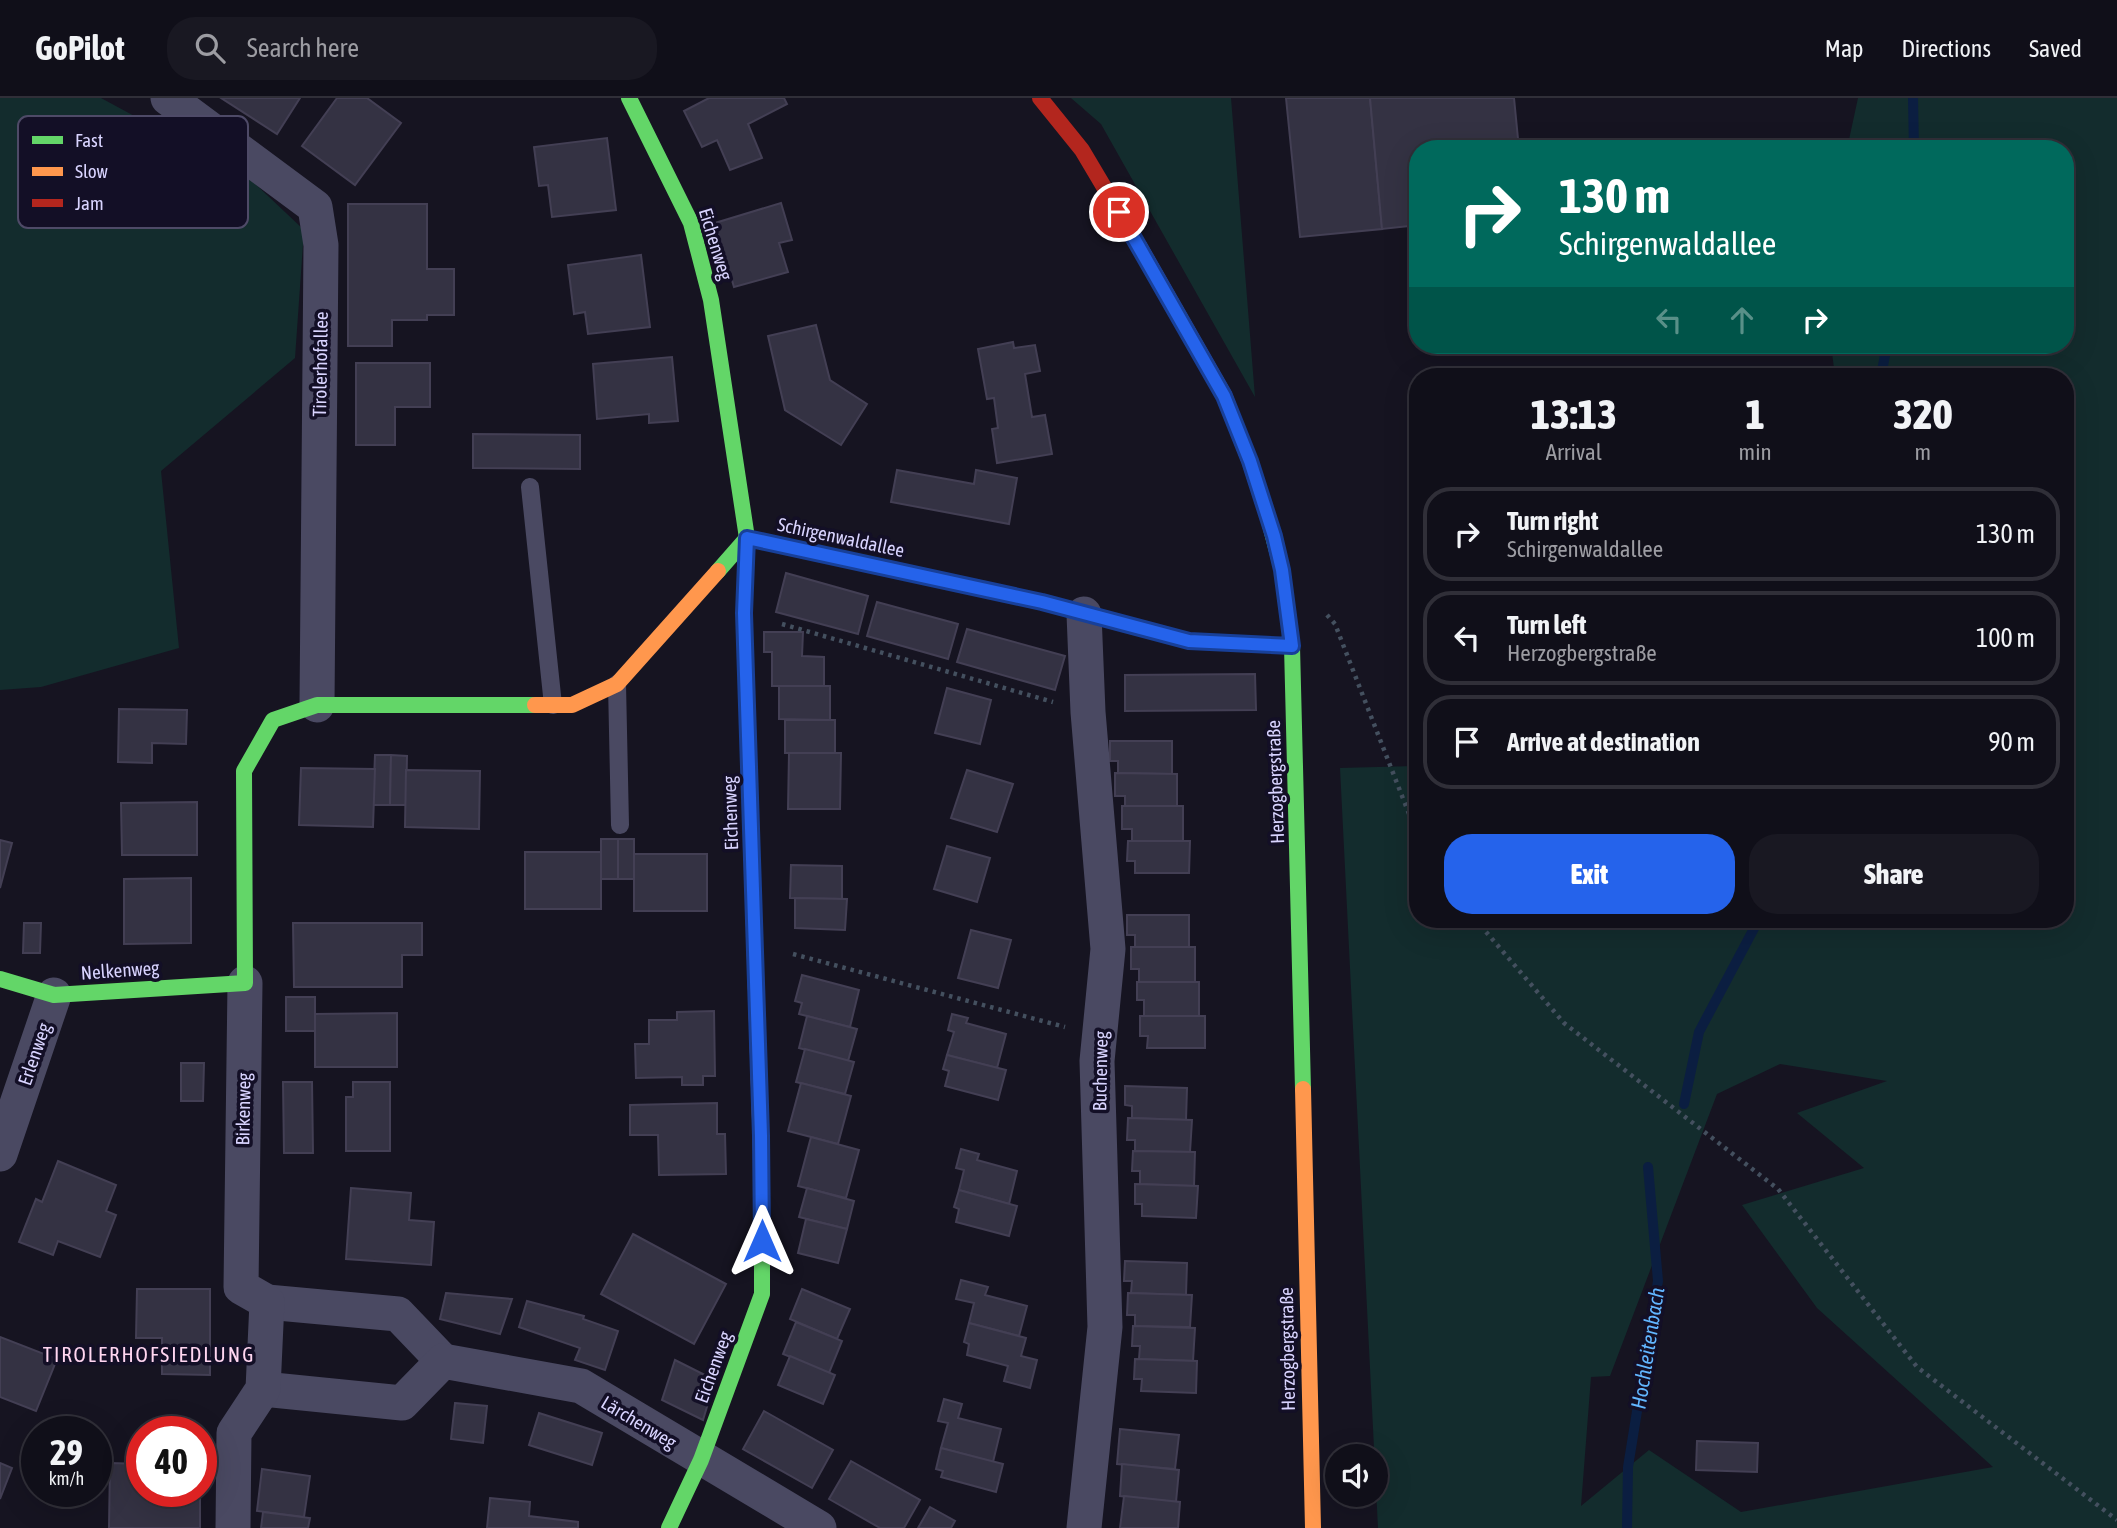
<!DOCTYPE html>
<meta charset="utf-8">
<style>
:root{--surface:#100f19;--page:#191822;--text:#f1f3f6;--muted:#9c9ca2;--line:#302f38;--accent:#2563eb}
body{margin:0;font-family:"Asap Condensed",sans-serif;background:var(--page);color:var(--text);height:100vh;display:flex;flex-direction:column;font-size:26px;white-space:nowrap}
*{box-sizing:border-box;margin:0}
p{font-size:23px;color:var(--muted)}
.icon{flex:none;width:38px;height:38px;fill:none;stroke:currentColor;stroke-width:2;stroke-linecap:round;stroke-linejoin:round}
.map{position:relative;flex:1;overflow:hidden}
.details{position:absolute;left:1409px;top:270px;width:665px;height:560px;display:flex;flex-direction:column;background:var(--surface);border-radius:28px;box-shadow:0 7px 28px #0002,0 0 0 2px var(--line)}
.details>*{flex:none}
.guide{position:absolute;left:1409px;top:42px;width:665px;height:214px;border-radius:28px;box-shadow:0 7px 28px #0002,0 0 0 2px var(--line);background:#00695c;color:#fff;overflow:hidden}
.tools{position:absolute;left:1325px;top:1346px;display:grid;gap:14px}
.tools a{display:grid;place-items:center;width:63px;height:63px;border-radius:50%;background:var(--surface);box-shadow:0 7px 28px #0002,0 0 0 2px var(--line);font-size:35px}
.speed{position:absolute;left:21px;top:1318px;display:flex;gap:14px;font-size:35px;font-weight:700;text-align:center}
.speed>*{display:grid;place-content:center;width:91px;height:91px;border-radius:50%;background:var(--surface);box-shadow:0 7px 28px #0002,0 0 0 2px var(--line);line-height:1}
.speed small{font-size:18px;font-weight:400}
.speed .limit{border:10px solid #d22;background:#fff;color:#111}
.pin{position:absolute;display:grid;place-items:center;width:60px;height:60px;color:#fff;margin:-30px;border:4px solid #fff;border-radius:50%;box-shadow:0 2px 7px #0007}
.me{position:absolute;width:77px;margin:-38px;rotate:0deg;stroke-linejoin:round;filter:drop-shadow(0 0 5px #0008)}
.turn{display:flex;align-items:center;gap:24px;height:147px;padding:0 35px;font-size:32px}
.turn .icon{width:91px;height:91px;stroke-width:2.5}
.turn b{display:block;font-size:49px;line-height:60px}
.lanes{display:flex;align-items:center;height:66px;padding:0 35px;background:#0003;justify-content:center;gap:35px;direction:ltr}
.lanes .off{opacity:.35}
.eta{display:flex;justify-content:space-evenly;align-items:center;height:119px;text-align:center}
.eta b{font-size:42px;font-weight:800;line-height:49px}
.action{display:flex;gap:14px;margin-top:auto;padding:14px 35px}
.action a{flex:1;height:80px;border-radius:28px;background:var(--accent);color:#fff;font-size:28px;font-weight:800;line-height:80px;text-align:center}
.action a+a{background:var(--page);color:var(--text)}
ul{padding:0;list-style:none}
li{display:flex;align-items:center;gap:21px;height:94px;margin:0 14px 10px;padding:0 21px;border:4px solid var(--line);border-radius:28px}
li div{flex:1}
li b{display:block;font-size:26px}
li em{font-style:normal}
header{display:flex;align-items:center;gap:42px;box-sizing:border-box;height:98px;padding:0 35px;background:var(--surface);border-bottom:2px solid var(--line)}
header strong{font-size:33px}
nav{display:flex;gap:38px;margin-inline-start:auto;font-size:24px}
.search{width:490px;height:63px;background:var(--page);display:flex;align-items:center;gap:18px;box-sizing:border-box;padding:0 24px;border-radius:28px;color:var(--muted);font-size:26px}
.map>svg:first-child{display:block}
</style>
<header>
<strong>GoPilot</strong>
<div class="search"><svg class="icon" aria-label="search" viewBox="0 0 24 24"><circle cx="10" cy="10" r="6"/><path d="M15 15l6 6"/></svg>Search here</div>
<nav><a>Map</a><a>Directions</a><a>Saved</a></nav>
</header>
<div class="map">
<svg width="2117" height="1430" viewBox="0 0 2117 1430">
<rect width="100%" height="100%" fill="#161421"/>
<g fill="#132c2d" fill-rule="evenodd">
<polygon points="0,0 101,0 249,80 304,132 295,260 161,373 179,550 41,589 0,592"/>
<polygon points="1071,0 1231,0 1255,299 1101,26"/>
<path d="M1858,0h259v1430h-739l-38,-760 75,-2 2,-37 1,190h647v-543h-230l-4,-31h234v-196h-218zM1780,966l107,17 -90,32 67,55 -122,37 75,103 176,159 -252,45 -92,-62 -68,56 10,-129 19,-1 107,-282z"/>
</g>
<g fill="none" stroke-linecap="round" stroke-linejoin="round">
<g stroke="#0b1e41" stroke-width="10">
<polyline points="1913,0 1914,51"/>
<polyline points="1881,278 1887,247"/>
<polyline points="1684,1006 1699,934 1759,821"/>
<polyline points="1627,1430 1628,1369 1658,1183 1648,1069"/>
</g>
</g>
<g fill="#343243" stroke="#433f54" stroke-width="2">
<polygon points="221,0 300,0 277,36"/>
<polygon points="337,0 367,0 401,25 355,87 302,48"/>
<polygon points="709,0 784,0 787,6 748,26 762,60 730,72 717,42 702,49 684,13"/>
<polygon points="1286,0 1370,0 1382,131 1300,139"/>
<polygon points="1370,0 1514,0 1519,51 1418,51 1418,127 1382,131"/>
<polygon points="607,40 616,112 552,119 548,87 539,88 534,49"/>
<polygon points="781,105 792,142 779,145 788,174 734,189 715,125"/>
<polygon points="348,106 427,106 427,171 454,171 454,217 427,217 427,222 392,222 392,248 348,248"/>
<polygon points="641,157 650,229 588,236 585,214 574,216 568,167"/>
<polygon points="816,227 830,282 867,306 841,347 785,312 768,238"/>
<polygon points="1013,244 1014,250 1035,247 1040,273 1025,276 1032,319 1045,317 1052,356 997,365 992,331 998,330 994,300 987,301 978,251"/>
<polygon points="672,259 678,323 649,325 649,316 597,321 593,266"/>
<polygon points="356,265 430,265 430,309 395,309 395,347 356,347"/>
<polygon points="473,336 580,337 580,371 473,370"/>
<polygon points="897,372 974,386 976,372 1017,380 1009,426 891,404"/>
<polygon points="786,475 868,498 858,536 776,514"/>
<polygon points="877,504 958,526 948,561 867,538"/>
<polygon points="967,531 1065,558 1055,592 957,564"/>
<polygon points="764,534 803,534 802,558 824,559 824,588 772,588 772,554 764,554"/>
<polygon points="1255,576 1256,612 1125,613 1125,577"/>
<polygon points="779,588 830,588 830,622 779,621"/>
<polygon points="947,590 991,602 980,646 935,635"/>
<polygon points="119,611 187,612 186,646 152,645 152,665 118,664"/>
<rect x="785" y="622" width="50" height="33"/>
<polygon points="1110,643 1172,643 1172,676 1118,675 1118,663 1110,663"/>
<polygon points="789,655 841,655 840,711 788,711"/>
<polygon points="375,657 391,657 390,707 373,707"/>
<polygon points="391,657 407,658 406,707 390,707"/>
<polygon points="301,670 375,671 373,729 299,727"/>
<polygon points="406,672 480,673 479,731 405,729"/>
<polygon points="967,672 1013,686 997,734 951,720"/>
<polygon points="1115,675 1177,676 1177,708 1125,708 1125,698 1115,698"/>
<polygon points="197,704 197,757 122,757 121,705"/>
<polygon points="1122,708 1183,708 1183,743 1132,743 1132,731 1122,731"/>
<rect x="601" y="741" width="17" height="40"/>
<rect x="618" y="741" width="16" height="40"/>
<polygon points="0,742 12,745 0,790"/>
<polygon points="1128,743 1190,743 1189,775 1135,775 1135,763 1127,763"/>
<polygon points="947,748 990,760 977,804 934,791"/>
<rect x="525" y="754" width="76" height="57"/>
<rect x="634" y="756" width="73" height="57"/>
<polygon points="791,767 842,768 842,801 790,800"/>
<polygon points="191,780 191,845 124,846 124,781"/>
<polygon points="795,800 847,801 845,832 795,830"/>
<polygon points="1127,817 1189,817 1189,849 1135,849 1135,837 1127,837"/>
<polygon points="24,825 41,825 40,855 23,855"/>
<polygon points="293,825 422,825 422,857 402,857 402,889 294,889"/>
<polygon points="971,832 1011,842 998,890 958,880"/>
<polygon points="1131,849 1195,849 1195,884 1139,884 1139,871 1131,871"/>
<polygon points="802,877 859,892 850,929 799,916 802,905 795,903"/>
<polygon points="1137,884 1199,884 1199,918 1144,918 1144,902 1137,902"/>
<rect x="286" y="899" width="29" height="34"/>
<polygon points="714,913 715,978 703,978 703,987 682,987 682,979 636,980 635,946 649,946 649,922 677,922 677,914"/>
<polygon points="397,915 397,969 315,969 315,916"/>
<polygon points="952,916 968,920 966,925 1006,936 997,970 947,957 954,934 948,932"/>
<polygon points="807,918 857,931 848,963 799,950"/>
<polygon points="1140,918 1205,918 1205,950 1147,950 1148,938 1140,938"/>
<polygon points="805,951 854,964 845,996 796,984"/>
<polygon points="947,957 1006,972 998,1002 945,988 949,973 943,971"/>
<polygon points="181,965 204,965 203,1003 181,1003"/>
<polygon points="283,984 312,984 313,1055 284,1055"/>
<polygon points="353,984 390,984 390,1053 346,1053 346,999 353,999"/>
<polygon points="801,985 851,998 838,1046 788,1033"/>
<polygon points="1125,988 1187,990 1186,1022 1132,1020 1132,1008 1125,1007"/>
<polygon points="717,1005 717,1036 725,1036 726,1076 659,1077 658,1037 630,1037 630,1007"/>
<polygon points="1128,1020 1192,1022 1190,1054 1135,1053 1135,1042 1127,1042"/>
<polygon points="811,1039 859,1052 846,1100 798,1088"/>
<polygon points="961,1051 979,1056 977,1062 1017,1073 1009,1106 959,1092 964,1072 956,1070"/>
<polygon points="1133,1053 1195,1054 1194,1088 1140,1086 1140,1073 1132,1073"/>
<polygon points="58,1063 116,1087 106,1113 116,1117 100,1159 58,1143 53,1157 19,1144 36,1101 42,1104"/>
<polygon points="1135,1086 1198,1088 1196,1120 1142,1118 1142,1106 1135,1106"/>
<polygon points="351,1090 411,1095 409,1122 434,1124 431,1167 346,1161"/>
<polygon points="807,1090 854,1103 847,1131 799,1119"/>
<polygon points="959,1092 1017,1108 1009,1138 956,1124 959,1111 954,1109"/>
<polygon points="806,1121 847,1131 838,1165 798,1155"/>
<polygon points="633,1136 726,1186 694,1246 601,1196"/>
<polygon points="1125,1163 1187,1165 1186,1197 1131,1195 1132,1183 1124,1183"/>
<polygon points="961,1182 988,1189 985,1197 1027,1208 1019,1238 969,1225 974,1205 956,1201"/>
<polygon points="137,1191 210,1191 210,1277 162,1276 162,1240 136,1240"/>
<polygon points="802,1191 850,1211 837,1241 790,1221"/>
<polygon points="446,1195 512,1201 500,1236 440,1221"/>
<polygon points="1128,1195 1192,1197 1190,1229 1135,1228 1135,1217 1127,1217"/>
<polygon points="527,1203 584,1218 583,1221 618,1233 605,1272 575,1262 580,1250 519,1229"/>
<polygon points="796,1224 842,1243 829,1275 783,1256"/>
<polygon points="969,1225 1026,1240 1021,1258 1037,1262 1030,1290 1004,1283 1008,1268 967,1257 969,1246 964,1244"/>
<polygon points="1133,1228 1195,1230 1193,1263 1139,1261 1140,1248 1132,1248"/>
<polygon points="0,1239 57,1261 36,1313 0,1299"/>
<polygon points="790,1258 835,1277 823,1306 778,1287"/>
<polygon points="1135,1261 1197,1263 1196,1295 1141,1293 1142,1281 1134,1281"/>
<polygon points="675,1262 715,1282 703,1322 662,1302"/>
<polygon points="944,1301 962,1306 958,1320 1001,1331 993,1364 941,1350 948,1325 938,1323"/>
<polygon points="455,1305 487,1308 483,1345 451,1341"/>
<polygon points="764,1313 833,1352 812,1390 743,1351"/>
<polygon points="539,1315 602,1335 592,1367 529,1347"/>
<polygon points="1120,1331 1179,1337 1175,1371 1117,1366"/>
<polygon points="1697,1343 1758,1345 1757,1374 1696,1372"/>
<polygon points="941,1350 1003,1366 996,1394 941,1379 943,1373 936,1371"/>
<polygon points="851,1363 920,1402 904,1430 880,1430 829,1401"/>
<polygon points="0,1365 12,1370 0,1401"/>
<polygon points="110,1365 142,1366 142,1393 200,1393 200,1430 109,1430"/>
<polygon points="1122,1366 1179,1372 1176,1404 1120,1398"/>
<polygon points="262,1371 310,1378 304,1419 257,1413"/>
<polygon points="1124,1398 1180,1404 1178,1430 1120,1430"/>
<polygon points="490,1400 530,1404 529,1418 578,1424 578,1430 487,1430"/>
<polygon points="930,1409 955,1423 951,1430 918,1430"/>
<polygon points="263,1414 310,1420 308,1430 261,1430"/>
</g>
<g fill="none" stroke-linecap="round" stroke-linejoin="round">
<g stroke="#44505f" stroke-width="4.5" stroke-dasharray="3.5 5" stroke-linecap="butt">
<polyline points="1327,517 1335,526 1418,739"/>
<polyline points="782,526 1053,604"/>
<polyline points="1475,821 1564,925 1778,1091 1917,1269 2117,1422"/>
<polyline points="793,856 1065,929"/>
</g>
<g stroke="#4a4962" stroke-width="18">
<polyline points="530,389 553,607"/>
<polyline points="617,586 620,727"/>
</g>
<g stroke="#4a4962" stroke-width="35">
<polyline points="168,0 315,109 321,147 317,607"/>
<polyline points="0,1056 54,897"/>
<polyline points="267,1204 398,1216 443,1263"/>
<polyline points="263,1291 402,1305 443,1263 581,1288 819,1430"/>
<polyline points="233,1430 234,1335 263,1291 267,1204 241,1189 245,885"/>
<polyline points="1084,1430 1105,1229 1097,963 1108,851 1088,614 1084,516"/>
</g>
<g stroke="#63d668" stroke-width="16">
<polyline points="629,0 691,125 711,202 747,440 744,515 747,605"/>
<polyline points="1269,423 1282,472 1292,548 1303,991"/>
<polyline points="718,473 747,440 1042,504 1189,543 1292,548"/>
<polyline points="0,881 54,897 245,885 244,673 273,622 317,607 535,607"/>
<polyline points="669,1430 701,1362 762,1196 762,1085"/>
</g>
<g stroke="#ff974d" stroke-width="16">
<polyline points="1139,148 1224,297 1250,364 1269,423"/>
<polyline points="747,605 762,1085"/>
<polyline points="535,607 572,607 617,586 718,473"/>
<polyline points="1303,991 1313,1430"/>
</g>
<polyline stroke="#b3261e" stroke-width="16" points="1040,0 1082,52 1139,148"/>
</g>
<g fill="none" stroke-linecap="round" stroke-linejoin="round">
<defs>
<polyline id="route" points="762,1143 761,1038 744,515 747,440 1042,504 1189,543 1292,548 1282,472 1274,438 1250,363 1224,298 1119,114"/>
</defs>
<use href="#route" stroke="#184099" stroke-width="18"/>
<use href="#route" stroke="#2563eb" stroke-width="12"/>
</g>
<g text-anchor="middle" dominant-baseline="central" stroke-width="7" stroke-linejoin="round" paint-order="stroke">
<g font-size="19" fill="#d9d4ff" stroke="#130f26">
<text transform="translate(716 146) rotate(73)">Eichenweg</text>
<text transform="translate(320 266) rotate(-89)">Tirolerhofallee</text>
<text transform="translate(841 439) rotate(12)">Schirgenwaldallee</text>
<text transform="translate(1275 684) rotate(-92)">Herzogbergstraße</text>
<text transform="translate(730 715) rotate(-92)">Eichenweg</text>
<text transform="translate(120 872) rotate(-4)">Nelkenweg</text>
<text transform="translate(34 956) rotate(-71)">Erlenweg</text>
<text transform="translate(1100 973) rotate(-89)">Buchenweg</text>
<text transform="translate(243 1011) rotate(-89)">Birkenweg</text>
<text transform="translate(1287 1251) rotate(-91)">Herzogbergstraße</text>
<text transform="translate(713 1269) rotate(-70)">Eichenweg</text>
<text transform="translate(639 1324) rotate(31)">Lärchenweg</text>
</g>
<g font-size="21" font-style="italic" fill="#62b6ff" stroke="#130f26">
<text transform="translate(1647 1250) rotate(-81)">Hochleitenbach</text>
</g>
<g font-size="21" letter-spacing="2" fill="#ffd6f0" stroke="#130f26">
<text x="149" y="1256">TIROLERHOFSIEDLUNG</text>
</g>
</g>
<rect x="18" y="18" width="230" height="112" rx="10" fill="#130f26" stroke="#4e4a67" stroke-width="2"/>
<rect x="32" y="38" width="31" height="8" fill="#63d668"/>
<rect x="32" y="69" width="31" height="9" fill="#ff974d"/>
<rect x="32" y="101" width="31" height="8" fill="#b3261e"/>
<g font-size="19" fill="#d9d4ff">
<text x="75" y="49">Fast</text>
<text x="75" y="80">Slow</text>
<text x="75" y="112">Jam</text>
</g>
</svg>
<div class="tools">
<a><svg class="icon" aria-label="sound" viewBox="0 0 24 24"><path d="M4 9h4l5-4v14l-5-4H4zM17 9q2 3 0 6"/></svg></a>
</div>
<div class="speed"><div>29<small>km/h</small></div><div class="limit">40</div></div>
<div class="pin" style="left:1119px;top:114px;background:#d93025"><svg class="icon" aria-label="arrive" viewBox="0 0 24 24"><path d="M6 21V4h12l-3 4 3 4H6"/></svg></div>
<svg class="me" style="left:762px;top:1143px" viewBox="-20 -20 40 40"><path d="M0-17L14 15 0 8-14 15z" fill="#2563eb" stroke="#fff" stroke-width="4"/></svg>
<div class="guide">
<div class="turn"><svg class="icon" aria-label="right" viewBox="0 0 24 24"><path d="M7 20v-9h11M14 6l5 5-5 5"/></svg><div><b>130 m</b>Schirgenwaldallee</div></div>
<div class="lanes"><svg class="icon off" aria-label="left" viewBox="0 0 24 24"><path d="M17 20v-9H6M10 6l-5 5 5 5"/></svg><svg class="icon off" aria-label="ahead" viewBox="0 0 24 24"><path d="M12 20V5M6 11l6-6 6 6"/></svg><svg class="icon" aria-label="right" viewBox="0 0 24 24"><path d="M7 20v-9h11M14 6l5 5-5 5"/></svg></div>
</div>
<section class="details">
<div class="eta">
<div><b>13:13</b><p>Arrival</p></div>
<div><b>1</b><p>min</p></div>
<div><b>320</b><p>m</p></div>
</div>
<ul>
<li><svg class="icon" aria-label="right" viewBox="0 0 24 24"><path d="M7 20v-9h11M14 6l5 5-5 5"/></svg><div><b>Turn right</b><p>Schirgenwaldallee</p></div><em>130 m</em></li>
<li><svg class="icon" aria-label="left" viewBox="0 0 24 24"><path d="M17 20v-9H6M10 6l-5 5 5 5"/></svg><div><b>Turn left</b><p>Herzogbergstraße</p></div><em>100 m</em></li>
<li><svg class="icon" aria-label="arrive" viewBox="0 0 24 24"><path d="M6 21V4h12l-3 4 3 4H6"/></svg><div><b>Arrive at destination</b></div><em>90 m</em></li>
</ul>
<div class="action"><a>Exit</a><a>Share</a></div>
</section>
</div>
